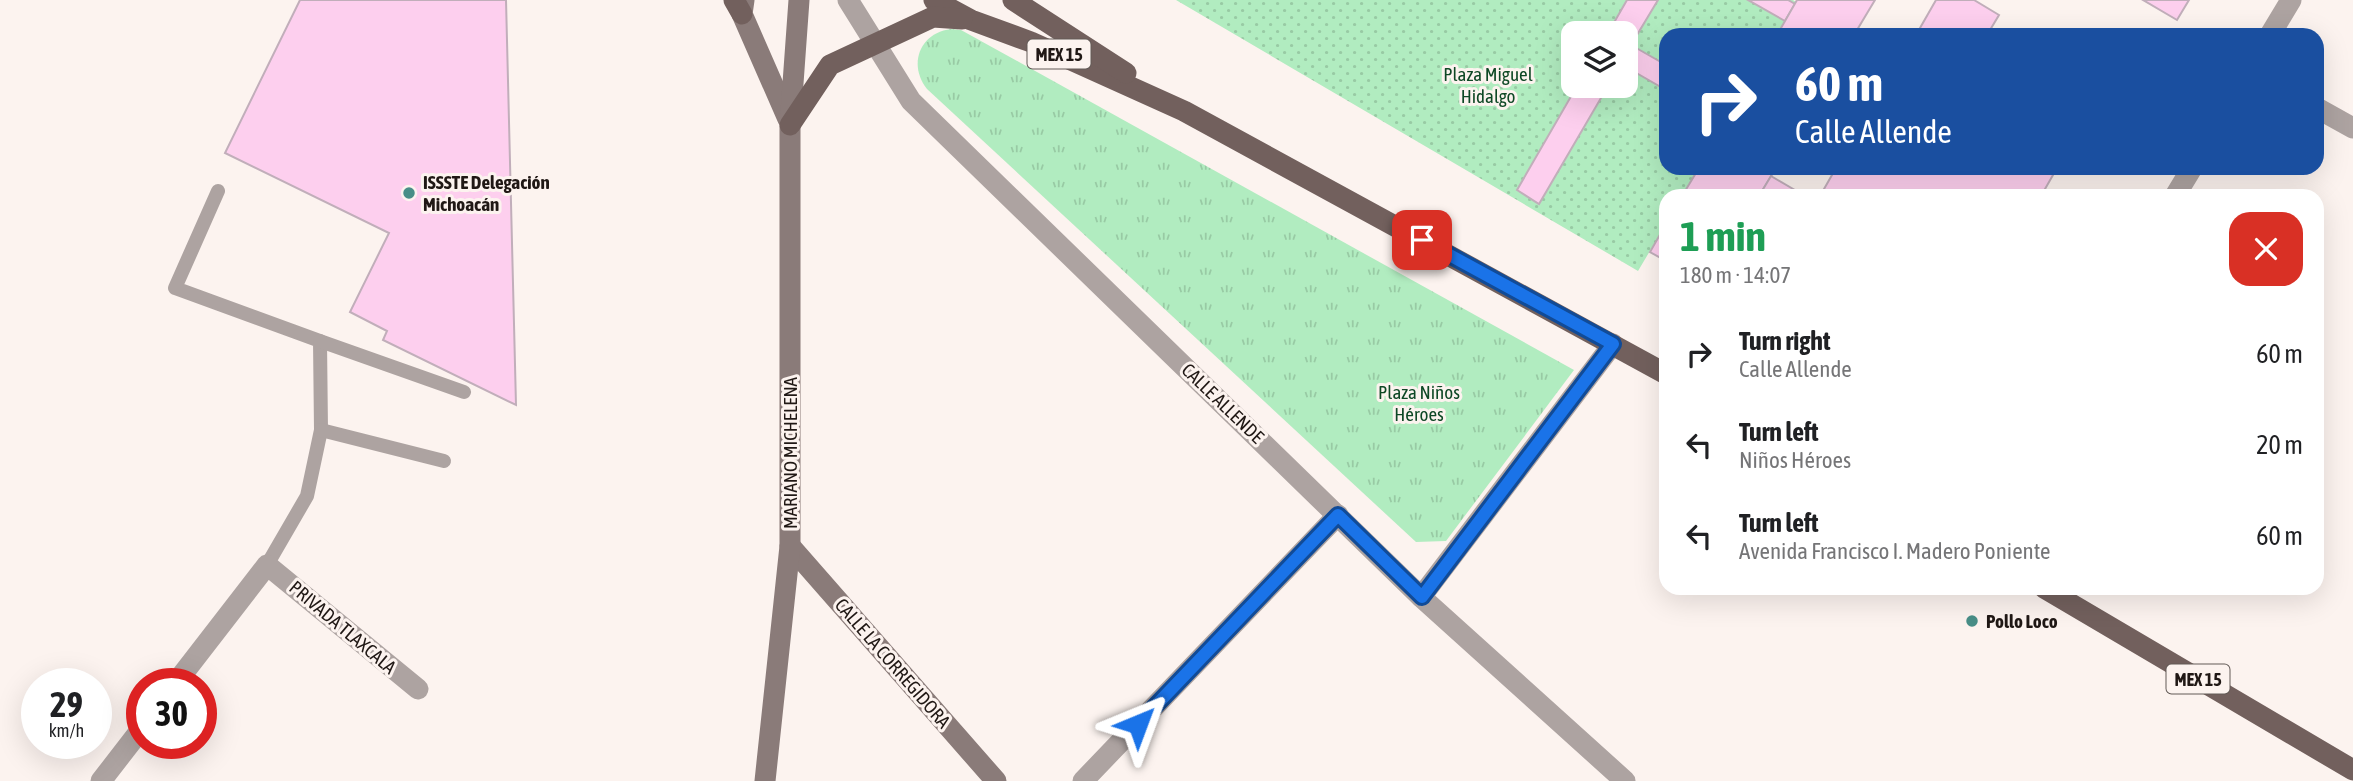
<!DOCTYPE html>
<meta charset="utf-8">
<style>
:root{--surface:#fff;--page:#f2f2f2;--text:#202124;--muted:#757577}
body{margin:0;font-family:"Asap Condensed",sans-serif;background:var(--page);color:var(--text);height:100vh;display:flex;flex-direction:column;font-size:26px;white-space:nowrap}
*{box-sizing:border-box;margin:0}
p{font-size:23px;color:var(--muted)}
.icon{flex:none;width:38px;height:38px;fill:none;stroke:currentColor;stroke-width:2;stroke-linecap:round;stroke-linejoin:round}
.map{position:relative;flex:1;overflow:hidden}
.drawer{position:absolute;left:1659px;top:189px;width:665px;height:406px;display:flex;flex-direction:column;background:var(--surface);border-radius:21px;box-shadow:0 7px 28px #0002}
.drawer>*{flex:none}
.banner{position:absolute;left:1659px;top:28px;width:665px;height:147px;border-radius:21px;box-shadow:0 7px 28px #0002;background:#1a4fa0;color:#fff;overflow:hidden}
.fabs{position:absolute;left:1561px;top:21px;display:grid;gap:14px}
.fabs a{display:grid;place-items:center;width:77px;height:77px;border-radius:14px;background:var(--surface);box-shadow:0 7px 28px #0002;font-size:35px}
.speed{position:absolute;left:21px;top:668px;display:flex;gap:14px;font-size:35px;font-weight:700;text-align:center}
.speed>*{display:grid;place-content:center;width:91px;height:91px;border-radius:50%;background:var(--surface);box-shadow:0 7px 28px #0002;line-height:1}
.speed small{font-size:18px;font-weight:400}
.speed .limit{border:10px solid #d22;background:#fff;color:#111}
.pin{position:absolute;display:grid;place-items:center;width:60px;height:60px;color:#fff;margin:-30px;border-radius:14px;box-shadow:0 4px 10px #0006}
.me{position:absolute;width:77px;margin:-38px;rotate:44deg;stroke-linejoin:round;filter:drop-shadow(0 0 5px #0008)}
.turn{display:flex;align-items:center;gap:24px;height:147px;padding:0 21px;font-size:32px}
.turn .icon{width:91px;height:91px;stroke-width:2.5}
.turn b{display:block;font-size:49px;line-height:60px}
.round{display:grid;place-items:center;flex:none;width:74px;height:74px;border-radius:21px;background:var(--page)}
.headline{display:flex;align-items:center;justify-content:space-between;height:119px;padding:0 21px}
h1{font-size:42px;font-weight:700;line-height:52px;color:#1e9e55}
ul{padding:0;list-style:none}
li{display:flex;align-items:center;gap:21px;height:91px;padding:0 21px}
li div{flex:1}
li b{display:block;font-size:26px}
li em{font-style:normal}
.map>svg:first-child{display:block}
</style>
<div class="map">
<svg width="2353" height="781" viewBox="0 0 2353 781">
<defs>
<pattern id="grass-dots" width="8" height="8" patternUnits="userSpaceOnUse" patternTransform="scale(1.75)"><rect width="8" height="8" fill="#b1ecc0"/><path d="M2 2h.1M6 6h.1" fill="none" stroke="#98caa4" stroke-width="1.8" stroke-linecap="round"/></pattern>
<pattern id="park-tufts" width="24" height="20" patternUnits="userSpaceOnUse" patternTransform="scale(1.75)"><rect width="24" height="20" fill="#b1ecc0"/><path d="M3 7l-1-3M5 7V3M7 7l1-3M15 17l-1-3M17 17v-4M19 17l1-3" fill="none" stroke="#98caa4"/></pattern>
</defs>
<rect width="100%" height="100%" fill="#fcf3ef"/>
<path fill="url(#grass-dots)" fill-rule="evenodd" d="M1176,0h617l3,2 -19,33h-111v133h33l-17,28h-16v28l-28,47zM1573,33h53v53h-53z"/>
<path fill="url(#park-tufts)" d="M951,29l10,1 58,32 555,308 -128,171 -30,1 -489,-453c-19,-24 -8,-56 24,-60z"/>
<g fill="#fdcfee" stroke="#c1aeba" stroke-width="2">
<polygon points="300,0 506,0 516,405 383,340 387,331 350,312 389,233 225,153"/>
<polygon points="1627,0 1658,0 1631,45 1666,65 1666,90 1626,67 1626,33 1608,33"/>
<polygon points="1748,0 1788,0 1795,4 1785,21"/>
<polygon points="1797,0 1875,0 1854,35 1777,35"/>
<polygon points="1936,0 1974,0 1999,15 1987,35 1916,35"/>
<polygon points="2143,0 2189,0 2177,20"/>
<polygon points="1577,86 1608,86 1539,204 1517,190"/>
<polygon points="1699,168 1776,168 1759,196 1682,196"/>
<polygon points="1836,168 2057,168 2041,196 1820,196"/>
<polygon points="1771,176 1805,196 1759,196"/>
<polygon points="1666,224 1666,261 1650,252"/>
</g>
<g fill="none" stroke-linecap="round" stroke-linejoin="round">
<g stroke="#ada3a1" stroke-width="14">
<polyline points="218,191 175,288 320,341 321,430 307,496 267,565"/>
<polyline points="320,341 464,392"/>
<polyline points="321,430 444,461"/>
</g>
<g stroke="#ada3a1" stroke-width="21">
<polyline points="848,0 911,101 1421,597 1625,781"/>
<polyline points="2270,35 2291,0"/>
<polyline points="2317,108 2353,128"/>
<polyline points="2175,196 2192,168"/>
<polyline points="1421,597 1613,344"/>
<polyline points="175,684 267,565 418,689"/>
<polyline points="101,781 142,728"/>
<polyline points="1083,781 1338,515"/>
</g>
<g stroke="#8a7b79" stroke-width="21">
<polyline points="744,0 742,14 788,119"/>
<polyline points="790,546 996,781"/>
<polyline points="765,781 790,546 790,125 799,0"/>
</g>
<g stroke="#72605d" stroke-width="21">
<polyline points="734,0 742,14"/>
<polyline points="934,0 971,20 1031,42 1184,111 1666,374"/>
<polyline points="1013,0 1126,73"/>
<polyline points="790,125 830,65 933,17 962,19"/>
<polyline points="2044,588 2353,770"/>
</g>
</g>
<g fill="none" stroke-linecap="round" stroke-linejoin="round">
<defs>
<polyline id="route" points="1138,724 1338,515 1422,597 1613,344 1422,240"/>
</defs>
<use href="#route" stroke="#114b97" stroke-width="18"/>
<use href="#route" stroke="#1a73e8" stroke-width="12"/>
</g>
<g fill="#488e87" stroke="#fcf3ef" stroke-width="2.5">
<circle cx="409" cy="193" r="7"/>
<circle cx="1972" cy="621" r="7"/>
</g>
<g text-anchor="middle" dominant-baseline="central" stroke-width="6" stroke-linejoin="round" paint-order="stroke">
<g fill="#fcf3ef" stroke="#625a56" stroke-width="2">
<rect x="1027.5" y="39.5" width="63" height="29" rx="5"/>
<rect x="2166.5" y="664.5" width="63" height="29" rx="5"/>
</g>
<g font-size="18" font-weight="bold" fill="#201815">
<text x="1059" y="54">MEX 15</text>
<text x="2198" y="679">MEX 15</text>
</g>
<g font-size="19" fill="#0e4825" stroke="#fcf3ef">
<text x="1488" y="74">Plaza Miguel<tspan x="1488" dy="22">Hidalgo</tspan></text>
<text x="1419" y="392">Plaza Niños<tspan x="1419" dy="22">Héroes</tspan></text>
</g>
<g font-size="19" font-weight="bold" fill="#201815" stroke="#fcf3ef" text-anchor="start">
<text x="423" y="182">ISSSTE Delegación<tspan x="423" dy="22">Michoacán</tspan></text>
<text x="1986" y="621">Pollo Loco</text>
</g>
<g font-size="19" fill="#201815" stroke="#fcf3ef">
<text transform="translate(1223 403) rotate(44)">CALLE ALLENDE</text>
<text transform="translate(790 453) rotate(-90)">MARIANO MICHELENA</text>
<text transform="translate(343 627) rotate(40)">PRIVADA TLAXCALA</text>
<text transform="translate(893 663) rotate(49)">CALLE LA CORREGIDORA</text>
</g>
</g>
</svg>
<div class="fabs">
<a><svg class="icon" aria-label="layers" viewBox="0 0 24 24"><path d="M12 4l9 5-9 5-9-5zM3 14l9 5 9-5"/></svg></a>
</div>
<div class="speed"><div>29<small>km/h</small></div><div class="limit">30</div></div>
<div class="pin" style="left:1422px;top:240px;background:#d93025"><svg class="icon" aria-label="arrive" viewBox="0 0 24 24"><path d="M6 21V4h12l-3 4 3 4H6"/></svg></div>
<svg class="me" style="left:1138px;top:724px" viewBox="-20 -20 40 40"><path d="M0-17L14 15 0 8-14 15z" fill="#1a73e8" stroke="#fff" stroke-width="4"/></svg>
<div class="banner">
<div class="turn"><svg class="icon" aria-label="right" viewBox="0 0 24 24"><path d="M7 20v-9h11M14 6l5 5-5 5"/></svg><div><b>60 m</b>Calle Allende</div></div>
</div>
<section class="drawer">
<div class="headline"><div><h1>1 min</h1><p>180 m · 14:07</p></div><a class="round" style="background:#d93025;color:#fff"><svg class="icon" aria-label="close" viewBox="0 0 24 24"><path d="M6 6l12 12M18 6L6 18"/></svg></a></div>
<ul>
<li><svg class="icon" aria-label="right" viewBox="0 0 24 24"><path d="M7 20v-9h11M14 6l5 5-5 5"/></svg><div><b>Turn right</b><p>Calle Allende</p></div><em>60 m</em></li>
<li><svg class="icon" aria-label="left" viewBox="0 0 24 24"><path d="M17 20v-9H6M10 6l-5 5 5 5"/></svg><div><b>Turn left</b><p>Niños Héroes</p></div><em>20 m</em></li>
<li><svg class="icon" aria-label="left" viewBox="0 0 24 24"><path d="M17 20v-9H6M10 6l-5 5 5 5"/></svg><div><b>Turn left</b><p>Avenida Francisco I. Madero Poniente</p></div><em>60 m</em></li>
</ul>
</section>
</div>
